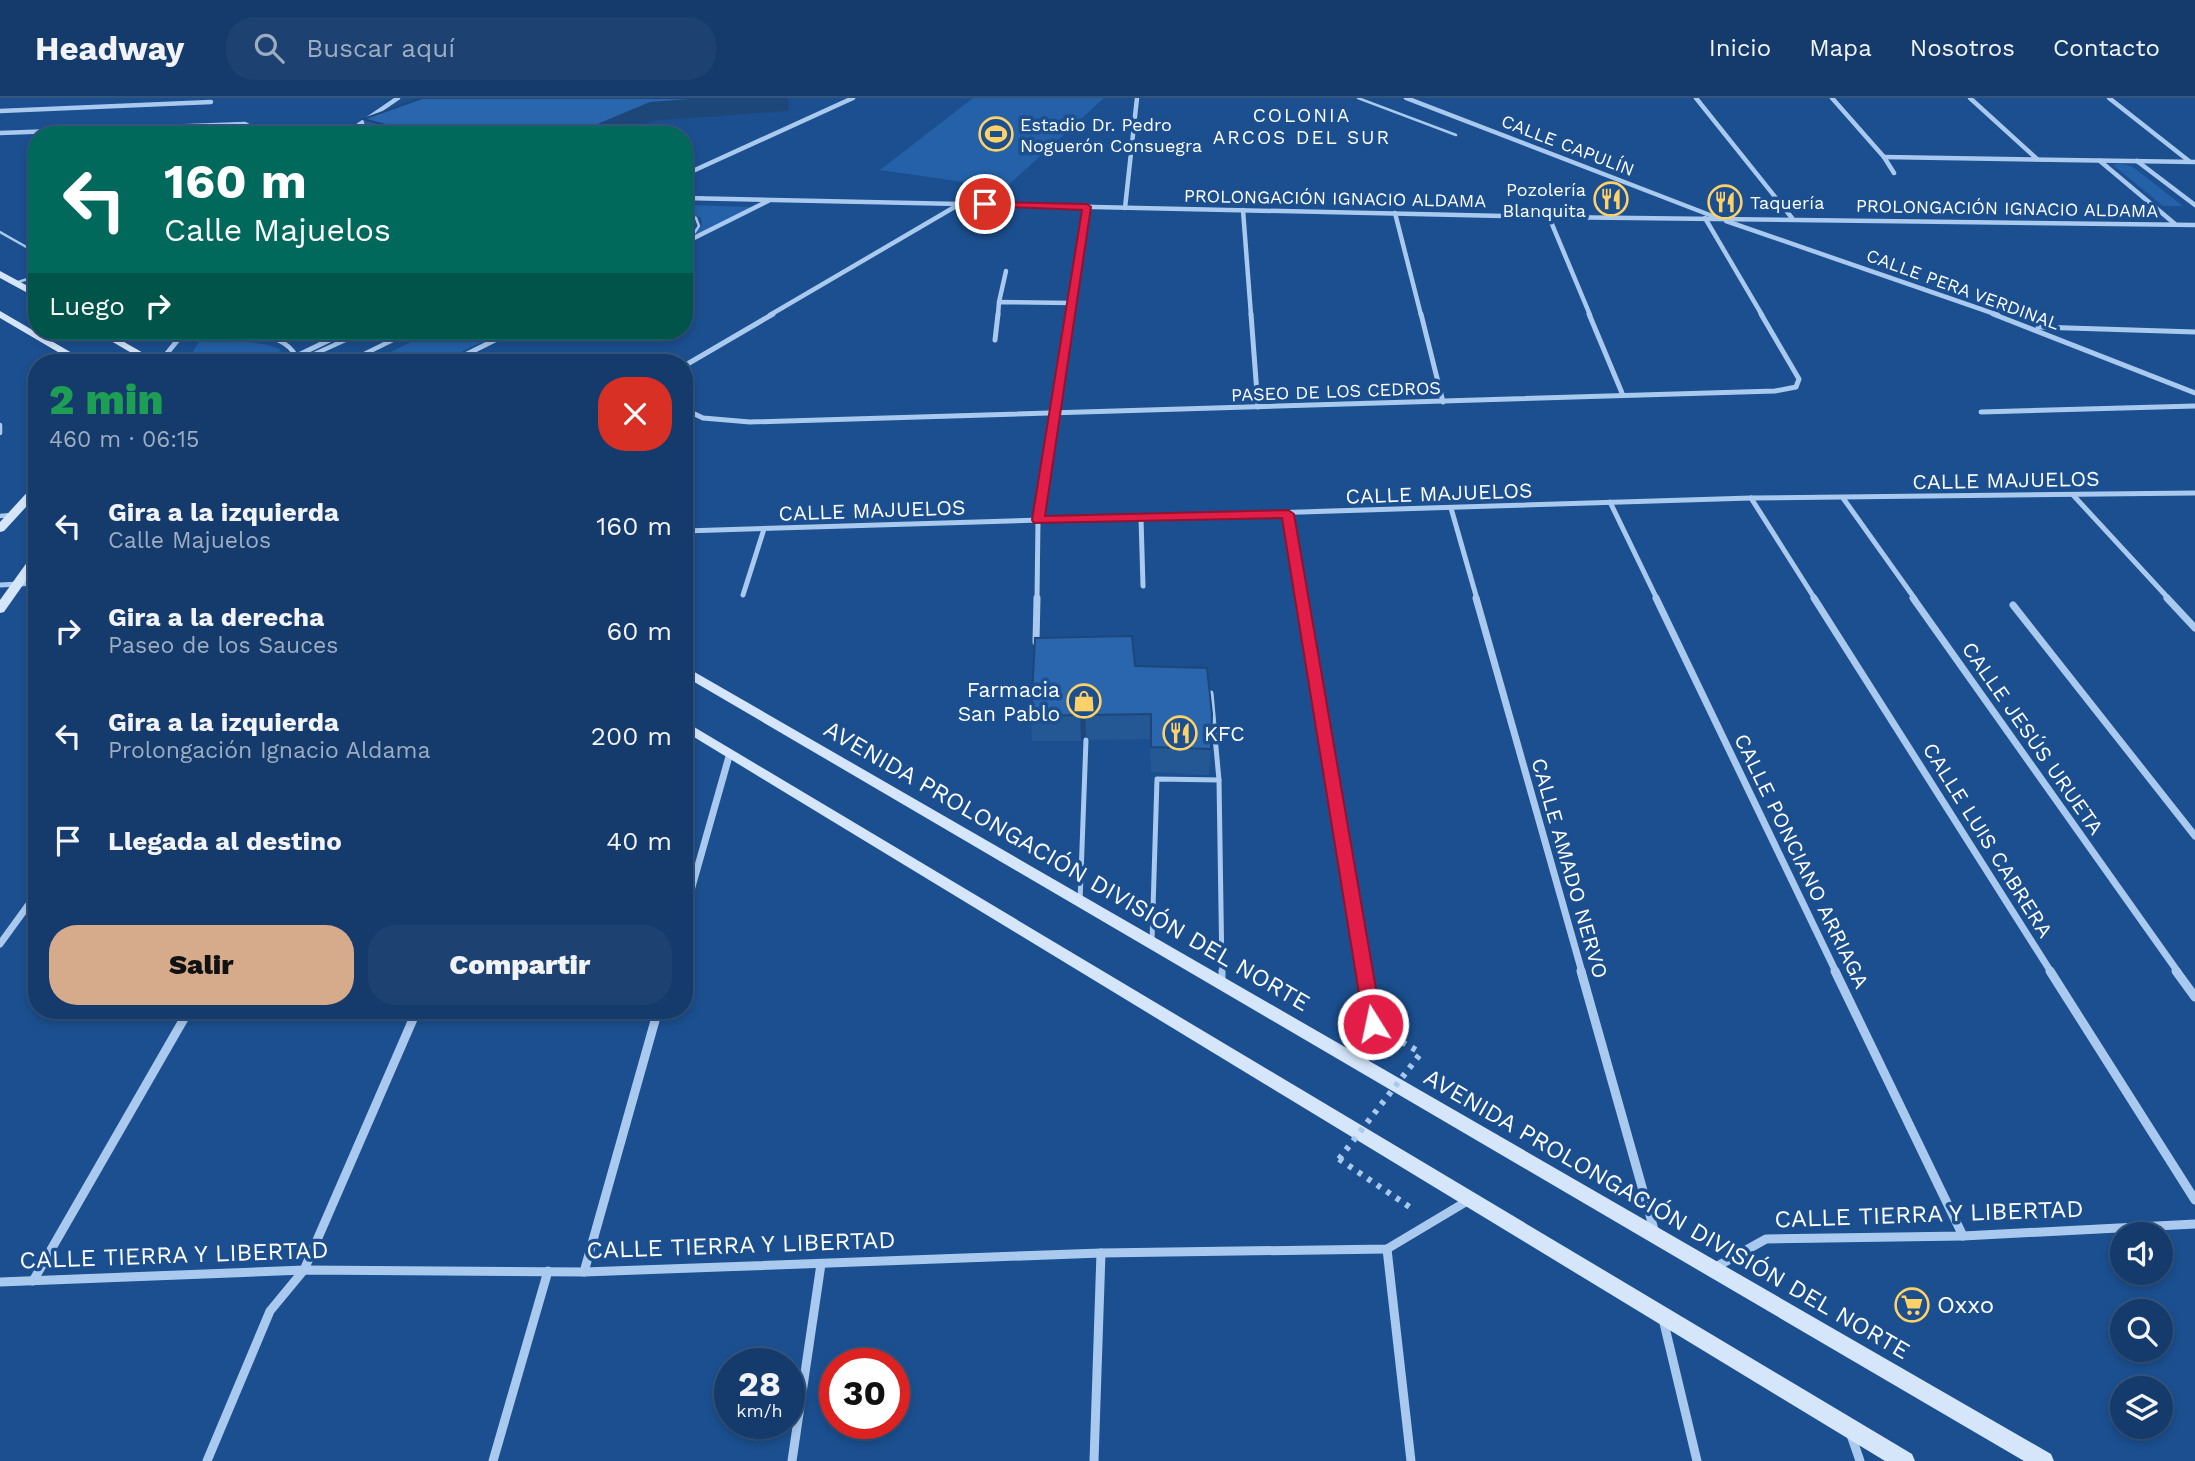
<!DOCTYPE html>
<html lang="es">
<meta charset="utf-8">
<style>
:root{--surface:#143b6b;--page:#1d4271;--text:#f1f3f6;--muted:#9dadc1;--line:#33557e;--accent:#d6ab8b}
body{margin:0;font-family:"Work Sans",sans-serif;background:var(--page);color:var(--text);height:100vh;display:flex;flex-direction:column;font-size:26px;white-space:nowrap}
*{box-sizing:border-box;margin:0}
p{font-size:23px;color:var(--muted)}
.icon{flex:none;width:38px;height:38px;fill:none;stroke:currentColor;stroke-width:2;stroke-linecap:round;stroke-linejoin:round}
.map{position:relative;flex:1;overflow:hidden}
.side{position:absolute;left:28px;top:256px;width:665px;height:665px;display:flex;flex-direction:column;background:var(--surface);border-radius:28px;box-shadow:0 4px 10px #0003,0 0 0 2px var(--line)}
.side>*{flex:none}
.hud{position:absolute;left:28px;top:28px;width:665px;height:214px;border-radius:28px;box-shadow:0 4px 10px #0003,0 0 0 2px var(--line);background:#00695c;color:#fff;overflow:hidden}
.controls{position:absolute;left:2110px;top:1124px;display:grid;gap:14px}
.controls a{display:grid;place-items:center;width:63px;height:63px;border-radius:50%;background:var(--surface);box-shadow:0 4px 10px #0003,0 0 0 2px var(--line);font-size:35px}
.speed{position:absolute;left:714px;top:1250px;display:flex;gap:14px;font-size:35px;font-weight:700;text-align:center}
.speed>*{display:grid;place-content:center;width:91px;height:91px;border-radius:50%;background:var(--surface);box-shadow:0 4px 10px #0003,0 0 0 2px var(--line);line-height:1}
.speed small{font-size:18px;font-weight:400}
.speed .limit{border:10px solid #d22;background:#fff;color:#111}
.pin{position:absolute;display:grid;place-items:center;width:60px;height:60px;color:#fff;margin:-30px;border:4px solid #fff;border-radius:50%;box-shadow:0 2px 7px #0007}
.me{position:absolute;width:77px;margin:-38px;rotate:350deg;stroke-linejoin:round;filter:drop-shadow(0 0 5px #0008)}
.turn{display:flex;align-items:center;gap:24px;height:147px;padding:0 21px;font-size:32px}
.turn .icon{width:91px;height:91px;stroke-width:2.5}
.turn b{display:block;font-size:49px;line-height:60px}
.then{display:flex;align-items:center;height:66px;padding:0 21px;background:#0003;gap:14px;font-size:26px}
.round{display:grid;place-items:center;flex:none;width:74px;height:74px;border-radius:28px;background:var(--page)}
.head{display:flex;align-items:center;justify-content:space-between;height:119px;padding:0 21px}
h1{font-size:42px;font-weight:800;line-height:52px;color:#1e9e55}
.cta{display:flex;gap:14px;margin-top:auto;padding:14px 21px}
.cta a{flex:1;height:80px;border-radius:28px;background:var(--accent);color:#111;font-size:28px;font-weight:800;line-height:80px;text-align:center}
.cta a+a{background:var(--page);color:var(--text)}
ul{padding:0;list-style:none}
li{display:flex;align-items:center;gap:21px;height:105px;padding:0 21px}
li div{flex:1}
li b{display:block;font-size:26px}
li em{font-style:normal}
header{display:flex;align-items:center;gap:42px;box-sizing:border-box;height:98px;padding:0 35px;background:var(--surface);border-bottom:2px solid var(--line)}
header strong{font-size:33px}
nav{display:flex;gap:38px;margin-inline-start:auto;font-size:24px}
.search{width:490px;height:63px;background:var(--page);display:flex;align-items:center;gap:18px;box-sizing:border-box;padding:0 24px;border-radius:28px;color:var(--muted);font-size:26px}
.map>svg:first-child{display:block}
</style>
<header>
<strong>Headway</strong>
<div class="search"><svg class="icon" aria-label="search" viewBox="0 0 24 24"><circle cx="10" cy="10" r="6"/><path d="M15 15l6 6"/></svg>Buscar aquí</div>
<nav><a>Inicio</a><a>Mapa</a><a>Nosotros</a><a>Contacto</a></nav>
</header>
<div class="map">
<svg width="2195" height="1363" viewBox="0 0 2195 1363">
<rect width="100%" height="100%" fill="#1b4f8f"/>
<g fill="#2461a8">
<polygon points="973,0 1104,0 1005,90 880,72"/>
<polygon points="2120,65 2133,69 2183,108 2163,108 2113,67"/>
<polygon points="684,107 755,109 684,144 684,139 696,135 702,127 701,120 684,114"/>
<path d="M206,233c16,0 27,7 43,11 12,2 21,2 32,8l-14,12h-59l-16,-9z"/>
<polygon points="434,233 505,233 440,264 370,264"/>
</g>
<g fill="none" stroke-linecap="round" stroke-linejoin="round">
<g stroke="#a9c9ee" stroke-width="6" stroke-dasharray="4.5 7" stroke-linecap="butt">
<polyline points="1392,938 1421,955"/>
<polyline points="1339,1061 1414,1112"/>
</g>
<g stroke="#a9c9ee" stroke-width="2.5">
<polyline points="1358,0 1456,37"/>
<polyline points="684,115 696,120 699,128 695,134 684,138"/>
<polyline points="0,134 37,155"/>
<polyline points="15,185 37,178"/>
</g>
<g stroke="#a9c9ee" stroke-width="4.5">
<path d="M240,233c22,7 43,3 56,25"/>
<polyline points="297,264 365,233"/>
<polyline points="348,264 411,233"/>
<polyline points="0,327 0,335"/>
<polyline points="0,418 11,417"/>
</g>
<g stroke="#a9c9ee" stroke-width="5">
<polyline points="1211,595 1219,682"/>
<polyline points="1080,804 1086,642"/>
<polyline points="1152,843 1157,681 1219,682 1222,874"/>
</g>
<polyline stroke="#a9c9ee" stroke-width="7" points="1222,873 1222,882"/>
<g stroke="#a9c9ee" stroke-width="4.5">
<polyline points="1406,0 1715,119"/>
<polyline points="1696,0 1792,120"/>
<polyline points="1832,0 1884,59 1894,75"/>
<polyline points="1970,0 2037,61"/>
<polyline points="2109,0 2189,63"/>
<polyline points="0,13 211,4"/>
<polyline points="0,35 245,26 250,29 247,35"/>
<polyline points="344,37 398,0"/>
<polyline points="1884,59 2195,64"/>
<polyline points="2100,63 2175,126"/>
<polyline points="2137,63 2195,107"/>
<polyline points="684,77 853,0"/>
<polyline points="684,100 1549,119 2195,127"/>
<polyline points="1125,110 1137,0"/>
<polyline points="1243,112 1251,217"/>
<polyline points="1395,115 1421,217"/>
<polyline points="1549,119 1590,217"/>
<polyline points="1705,120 1762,217"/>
<polyline points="1726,123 1998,217"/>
<polyline points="684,145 768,103"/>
<polyline points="999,204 1006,173"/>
<polyline points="770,217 958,107"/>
<polyline points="998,217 999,204 1073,205"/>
<polyline points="1070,217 1087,109"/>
</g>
<g stroke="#a9c9ee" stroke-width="5">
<polyline points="1251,216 1258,309"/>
<polyline points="1421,216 1443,304"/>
<polyline points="1589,216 1622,295"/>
<polyline points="1993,216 2195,295"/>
<polyline points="2038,229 2195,234"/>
<polyline points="995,242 998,216"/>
<polyline points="160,264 185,233"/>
<polyline points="284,264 348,233"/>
<polyline points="451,264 513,233"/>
<polyline points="684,268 773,216"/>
<polyline points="684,311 703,320 750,324 1775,293 1796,289 1799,281 1761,216"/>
<polyline points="1981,314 2195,308"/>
<polyline points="2073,397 2169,501"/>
<polyline points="1751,400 1815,501"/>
<polyline points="1843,400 1915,501"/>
<polyline points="1610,404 1657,501"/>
<polyline points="1451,410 1477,501"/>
<polyline points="1288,416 1302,501"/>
<polyline points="1141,420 1143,488"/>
<polyline points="684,433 1751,400 2195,395"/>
<polyline points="0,487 37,485"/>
<polyline points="743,497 764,431"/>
<polyline points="1037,501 1038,422 1070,216"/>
</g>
<g stroke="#a9c9ee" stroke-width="7">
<polyline points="1302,500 1364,874"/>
<polyline points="1476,500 1582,874"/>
<polyline points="1656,500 1836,874"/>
<polyline points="1814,500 2051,874"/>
<polyline points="1913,500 2178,874"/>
<polyline points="2167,500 2195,530"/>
<polyline points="2013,507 2195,738"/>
<polyline points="1036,544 1037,500"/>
<polyline points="684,817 730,655"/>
<polyline points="0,846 37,795"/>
</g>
<g stroke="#a9c9ee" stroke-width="9">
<polyline points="1581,873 1655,1135"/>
<polyline points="1835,873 1963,1138"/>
<polyline points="2050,873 2195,1102"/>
<polyline points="2176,873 2195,899"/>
<polyline points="1363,967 1373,926 1364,873"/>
<polyline points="1387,1151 1411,1363"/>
<polyline points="1714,1170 1766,1141 1963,1138 2195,1126"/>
<polyline points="584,1174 658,912"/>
<polyline points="33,1183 189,912"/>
<polyline points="0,1184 304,1172 584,1174 1101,1155 1387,1151 1469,1102"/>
<polyline points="1663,1221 1697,1363"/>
<polyline points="1851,1337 1860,1363"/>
<polyline points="207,1363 270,1213 304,1172 417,912"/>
<polyline points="493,1363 548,1173"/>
<polyline points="792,1363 821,1166"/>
<polyline points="1094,1363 1101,1155"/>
</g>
<g fill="#d6e6fa" fill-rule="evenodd">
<polygon points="0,173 37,193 37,200 0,180"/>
<polygon points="0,213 84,262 86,264 75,264 0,220"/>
<polygon points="94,233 105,233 159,264 147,264"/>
<polygon points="37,387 37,397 4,433 0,434 0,424 33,388"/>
<polygon points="37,455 37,467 4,514 0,515 0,502 33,456"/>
<polygon points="684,568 2051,1356 2054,1363 2024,1363 684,578"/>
<polygon points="684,623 1912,1356 1915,1363 1885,1363 684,633"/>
</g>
<polyline stroke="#a9c9ee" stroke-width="6" stroke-dasharray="4.5 7" stroke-linecap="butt" points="1339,1061 1421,955"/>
</g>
<g fill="#245895">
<polygon points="789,8 789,13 653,23 622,37 368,37 363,21"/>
<polygon points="369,233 402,233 386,240 370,234"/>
<polygon points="1135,568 1211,651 1209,677 1151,674 1150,641 1091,642 1086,637 1081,643 1032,643 1031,618"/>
</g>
<g fill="#1d4779">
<polygon points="716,0 788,0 789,13 653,23 622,37 574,37 650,5"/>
<polygon points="535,31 536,37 520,37"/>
<polygon points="384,233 402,233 386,240"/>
<polygon points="412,233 422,233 413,237"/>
<polygon points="1085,612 1086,637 1081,643 1080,617"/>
</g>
<g fill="#2a66ad" stroke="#1d4779" stroke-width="2">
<polygon points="422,0 716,0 650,5 574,37 558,37 535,31 520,37 423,37 363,21"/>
<polygon points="1132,538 1135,568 1207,570 1212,616 1211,651 1151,649 1151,616 1091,617 1085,612 1080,617 1031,618 1035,540"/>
</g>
<polygon fill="#e11d48" stroke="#92132f" stroke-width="2" points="985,104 1087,106 1091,109 1045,418 1288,412 1294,416 1382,926 1380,931 1373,933 1366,931 1364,926 1282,420 1034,425 1032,422 1082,112 982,108 981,106"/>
<defs>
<symbol id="stadium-ring" viewBox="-11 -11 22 22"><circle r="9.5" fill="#1b4f8f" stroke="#ffd166" stroke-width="1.5"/><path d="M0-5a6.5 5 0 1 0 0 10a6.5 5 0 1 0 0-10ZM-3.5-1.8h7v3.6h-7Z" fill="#ffd166"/></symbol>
<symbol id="restaurant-ring" viewBox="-11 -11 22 22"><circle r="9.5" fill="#1b4f8f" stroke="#ffd166" stroke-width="1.5"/><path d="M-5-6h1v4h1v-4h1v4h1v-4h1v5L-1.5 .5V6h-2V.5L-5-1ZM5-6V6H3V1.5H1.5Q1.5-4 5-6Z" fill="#ffd166"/></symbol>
<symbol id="shop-ring" viewBox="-11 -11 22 22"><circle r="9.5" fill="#1b4f8f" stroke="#ffd166" stroke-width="1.5"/><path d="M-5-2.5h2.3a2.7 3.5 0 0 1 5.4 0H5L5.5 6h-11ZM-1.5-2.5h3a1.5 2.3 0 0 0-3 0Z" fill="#ffd166"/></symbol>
<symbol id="supermarket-ring" viewBox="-11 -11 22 22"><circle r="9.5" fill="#1b4f8f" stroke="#ffd166" stroke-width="1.5"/><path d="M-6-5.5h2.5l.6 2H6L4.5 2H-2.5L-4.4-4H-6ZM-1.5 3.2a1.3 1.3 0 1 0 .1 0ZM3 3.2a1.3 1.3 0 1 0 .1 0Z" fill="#ffd166"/></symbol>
</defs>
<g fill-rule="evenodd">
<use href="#stadium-ring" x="977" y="17" width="38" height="38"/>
<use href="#restaurant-ring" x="1592" y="82" width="38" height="38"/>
<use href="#restaurant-ring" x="1706" y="85" width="38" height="38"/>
<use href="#shop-ring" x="1065" y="584" width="38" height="38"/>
<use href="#restaurant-ring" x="1161" y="616" width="38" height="38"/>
<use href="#supermarket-ring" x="1893" y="1188" width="38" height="38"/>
</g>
<g text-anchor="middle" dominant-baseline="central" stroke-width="7" stroke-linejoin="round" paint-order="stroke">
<g font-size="18" fill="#fff" stroke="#1b4f8f" text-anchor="start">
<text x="1020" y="26">Estadio Dr. Pedro<tspan x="1020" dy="21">Noguerón Consuegra</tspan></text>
<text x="1586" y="91" text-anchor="end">Pozolería<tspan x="1586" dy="21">Blanquita</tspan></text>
<text x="1750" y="104">Taquería</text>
</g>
<g font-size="18" fill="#fff" stroke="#1b4f8f">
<text transform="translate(1568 47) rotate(21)">CALLE CAPULÍN</text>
<text transform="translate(1335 100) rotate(1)">PROLONGACIÓN IGNACIO ALDAMA</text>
<text transform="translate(2007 110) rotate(1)">PROLONGACIÓN IGNACIO ALDAMA</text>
<text transform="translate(1963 191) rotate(20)">CALLE PERA VERDINAL</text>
<text transform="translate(1336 293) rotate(-2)">PASEO DE LOS CEDROS</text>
</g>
<g font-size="19" letter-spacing="2" fill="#fff" stroke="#1b4f8f">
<text x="1302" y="17">COLONIA<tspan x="1302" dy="22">ARCOS DEL SUR</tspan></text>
</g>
<g font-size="21" fill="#fff" stroke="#1b4f8f">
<text transform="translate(2006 382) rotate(-1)">CALLE MAJUELOS</text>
<text transform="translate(1439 395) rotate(-2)">CALLE MAJUELOS</text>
<text transform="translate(872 412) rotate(-2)">CALLE MAJUELOS</text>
<text transform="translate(2033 640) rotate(55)">CALLE JESÚS URUETA</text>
<text transform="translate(1988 742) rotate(58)">CALLE LUIS CABRERA</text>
<text transform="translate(1802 763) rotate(64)">CALLE PONCIANO ARRIAGA</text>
<text transform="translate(1570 770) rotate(74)">CALLE AMADO NERVO</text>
</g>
<g font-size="21" fill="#fff" stroke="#1b4f8f" text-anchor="end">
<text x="1060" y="591">Farmacia<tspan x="1060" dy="24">San Pablo</tspan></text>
<text x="1204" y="635" text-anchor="start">KFC</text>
</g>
<g font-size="24" fill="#fff" stroke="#1b4f8f">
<text transform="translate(1067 768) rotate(30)">AVENIDA PROLONGACIÓN DIVISIÓN DEL NORTE</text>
<text transform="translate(1667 1116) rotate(30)">AVENIDA PROLONGACIÓN DIVISIÓN DEL NORTE</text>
<text transform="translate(1929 1116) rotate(-2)">CALLE TIERRA Y LIBERTAD</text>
<text transform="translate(741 1147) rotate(-2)">CALLE TIERRA Y LIBERTAD</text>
<text transform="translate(174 1157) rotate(-2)">CALLE TIERRA Y LIBERTAD</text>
</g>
<g font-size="24" fill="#fff" stroke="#1b4f8f" text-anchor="start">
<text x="1937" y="1207">Oxxo</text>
</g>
</g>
</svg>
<div class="controls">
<a><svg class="icon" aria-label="sound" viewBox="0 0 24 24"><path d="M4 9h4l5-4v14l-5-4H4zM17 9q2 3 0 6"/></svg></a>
<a><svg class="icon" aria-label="search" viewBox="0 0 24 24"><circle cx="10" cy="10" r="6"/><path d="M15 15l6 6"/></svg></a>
<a><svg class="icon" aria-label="layers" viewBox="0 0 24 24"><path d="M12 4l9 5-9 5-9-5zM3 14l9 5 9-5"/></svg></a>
</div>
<div class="speed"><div>28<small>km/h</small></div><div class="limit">30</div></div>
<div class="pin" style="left:985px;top:106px;background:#d93025"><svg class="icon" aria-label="arrive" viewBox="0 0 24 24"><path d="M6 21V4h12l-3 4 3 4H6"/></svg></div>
<svg class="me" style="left:1373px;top:926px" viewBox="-20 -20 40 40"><circle r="17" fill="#e11d48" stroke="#fff" stroke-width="3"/><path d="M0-11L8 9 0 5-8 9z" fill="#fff"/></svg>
<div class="hud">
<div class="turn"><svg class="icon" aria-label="left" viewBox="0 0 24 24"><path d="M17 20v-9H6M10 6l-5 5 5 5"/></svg><div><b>160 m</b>Calle Majuelos</div></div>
<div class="then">Luego<svg class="icon" aria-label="right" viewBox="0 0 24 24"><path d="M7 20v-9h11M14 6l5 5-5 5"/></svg></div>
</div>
<section class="side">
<div class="head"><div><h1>2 min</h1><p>460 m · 06:15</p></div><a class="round" style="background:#d93025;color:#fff"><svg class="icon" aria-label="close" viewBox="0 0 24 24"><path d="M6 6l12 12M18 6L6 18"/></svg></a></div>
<ul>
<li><svg class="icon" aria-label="left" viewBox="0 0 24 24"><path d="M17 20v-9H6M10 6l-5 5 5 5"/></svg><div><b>Gira a la izquierda</b><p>Calle Majuelos</p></div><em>160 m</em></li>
<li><svg class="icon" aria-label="right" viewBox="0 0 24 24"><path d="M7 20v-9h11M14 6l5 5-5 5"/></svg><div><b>Gira a la derecha</b><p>Paseo de los Sauces</p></div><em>60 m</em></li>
<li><svg class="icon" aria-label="left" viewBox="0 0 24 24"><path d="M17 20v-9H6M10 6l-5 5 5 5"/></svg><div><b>Gira a la izquierda</b><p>Prolongación Ignacio Aldama</p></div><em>200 m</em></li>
<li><svg class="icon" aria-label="arrive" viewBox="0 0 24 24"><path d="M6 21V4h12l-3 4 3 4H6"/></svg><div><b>Llegada al destino</b></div><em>40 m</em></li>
</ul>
<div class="cta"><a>Salir</a><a>Compartir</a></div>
</section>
</div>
